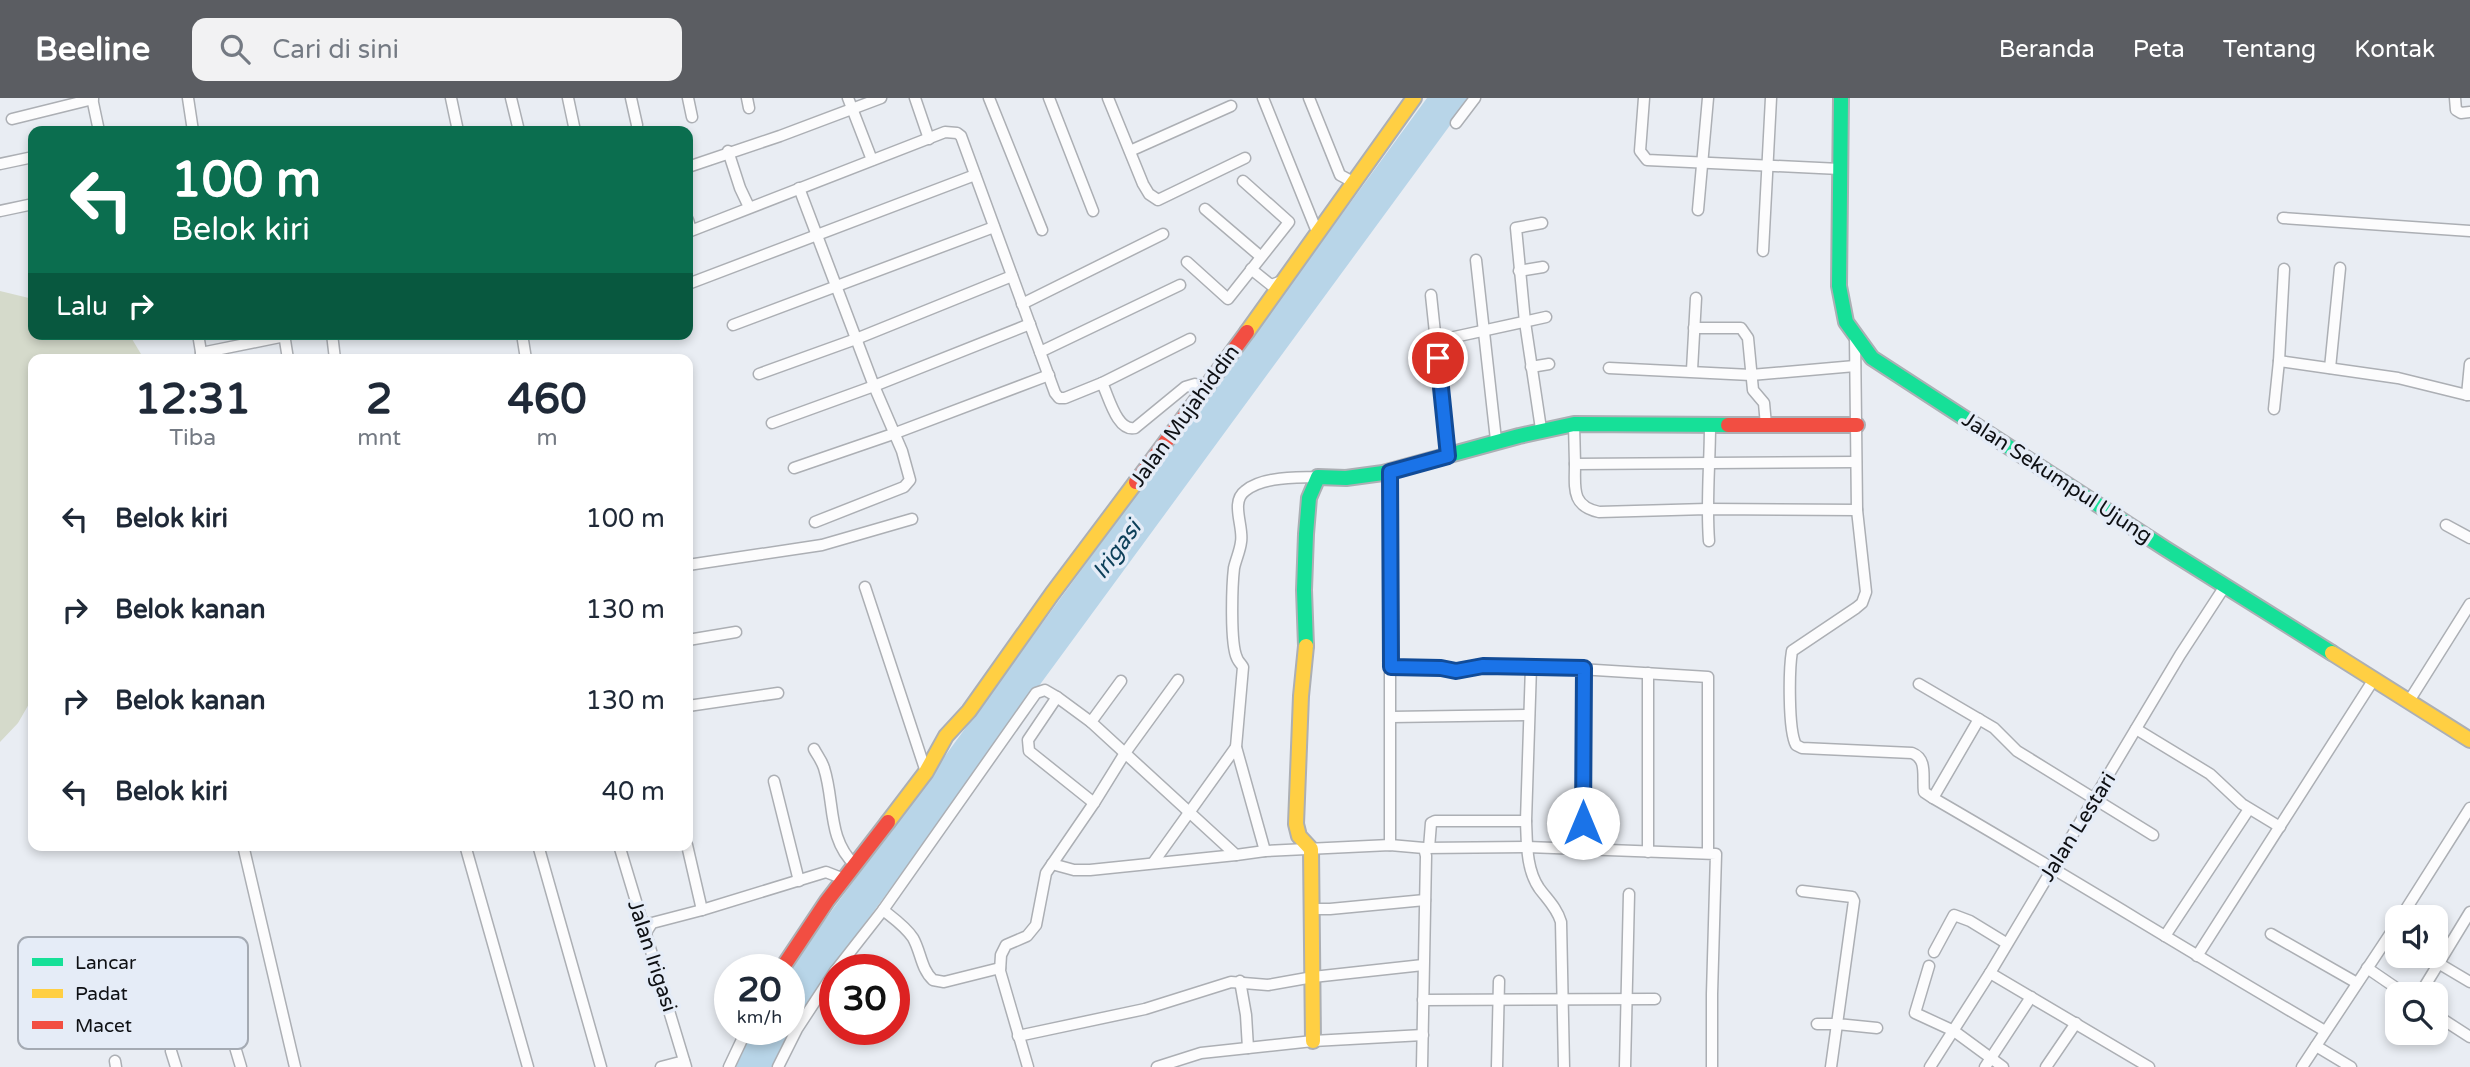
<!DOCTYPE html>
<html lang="id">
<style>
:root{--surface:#fff;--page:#f2f2f3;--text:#1f2937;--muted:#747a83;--accent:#5b5d62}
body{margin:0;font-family:"Varela Round",sans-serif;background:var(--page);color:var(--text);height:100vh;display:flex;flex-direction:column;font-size:26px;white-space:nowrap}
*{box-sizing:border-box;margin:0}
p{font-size:23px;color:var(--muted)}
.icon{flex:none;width:38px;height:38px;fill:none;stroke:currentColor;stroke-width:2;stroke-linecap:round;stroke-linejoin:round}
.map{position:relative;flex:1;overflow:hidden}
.side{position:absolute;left:28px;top:256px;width:665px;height:497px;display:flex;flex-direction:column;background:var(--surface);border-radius:14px;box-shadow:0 4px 10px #0003}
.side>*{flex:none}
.banner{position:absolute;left:28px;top:28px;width:665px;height:214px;border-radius:14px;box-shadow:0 4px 10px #0003;background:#0b6e4f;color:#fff;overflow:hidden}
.buttons{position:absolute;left:2385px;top:807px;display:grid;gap:14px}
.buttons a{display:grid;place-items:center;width:63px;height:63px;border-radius:14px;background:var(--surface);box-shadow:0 4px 10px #0003;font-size:35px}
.speed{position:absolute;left:714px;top:856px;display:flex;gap:14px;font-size:35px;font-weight:700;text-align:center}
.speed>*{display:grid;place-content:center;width:91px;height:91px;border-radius:50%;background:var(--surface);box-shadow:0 4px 10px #0003;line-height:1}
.speed small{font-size:18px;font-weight:400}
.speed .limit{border:10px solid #d22;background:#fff;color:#111}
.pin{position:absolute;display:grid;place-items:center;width:60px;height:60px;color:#fff;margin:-30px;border:4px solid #fff;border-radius:50%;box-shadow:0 2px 7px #0007}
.me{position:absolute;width:77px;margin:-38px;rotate:0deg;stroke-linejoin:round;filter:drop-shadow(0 0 5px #0008)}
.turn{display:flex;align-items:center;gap:24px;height:147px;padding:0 28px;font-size:32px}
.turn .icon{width:91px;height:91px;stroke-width:2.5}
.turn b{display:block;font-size:49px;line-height:60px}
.then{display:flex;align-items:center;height:66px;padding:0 28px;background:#0003;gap:14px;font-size:26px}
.eta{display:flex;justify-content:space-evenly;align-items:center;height:119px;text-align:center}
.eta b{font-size:42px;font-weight:800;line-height:49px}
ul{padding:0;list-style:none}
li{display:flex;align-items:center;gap:21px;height:91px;padding:0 28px}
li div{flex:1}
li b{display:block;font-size:26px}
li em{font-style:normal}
header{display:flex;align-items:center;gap:42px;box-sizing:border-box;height:98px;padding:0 35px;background:var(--accent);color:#fff}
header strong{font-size:33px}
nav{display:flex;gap:38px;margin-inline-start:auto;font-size:24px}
.search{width:490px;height:63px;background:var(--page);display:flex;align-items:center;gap:18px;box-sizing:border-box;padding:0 24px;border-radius:14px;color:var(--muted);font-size:26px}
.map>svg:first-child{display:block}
</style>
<header>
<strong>Beeline</strong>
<div class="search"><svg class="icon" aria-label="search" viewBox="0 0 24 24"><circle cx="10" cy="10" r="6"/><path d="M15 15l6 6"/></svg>Cari di sini</div>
<nav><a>Beranda</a><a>Peta</a><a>Tentang</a><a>Kontak</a></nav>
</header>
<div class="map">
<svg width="2470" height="969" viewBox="0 0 2470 969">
<rect width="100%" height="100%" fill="#e9edf3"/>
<polygon fill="#d5dacb" points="0,193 33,201 33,236 129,236 144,261 33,261 33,599 18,625 0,644"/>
<polygon fill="#b8d5e8" points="1427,0 1470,0 852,843 803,913 772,969 736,969 753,931 789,931 789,871"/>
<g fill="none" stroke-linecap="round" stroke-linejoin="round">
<defs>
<g id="street">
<polyline points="92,0 99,33"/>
<polyline points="188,0 193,33"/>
<polyline points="451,0 458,33"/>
<polyline points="511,0 519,33"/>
<polyline points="568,0 575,33"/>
<polyline points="631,0 637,27"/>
<polyline points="688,0 692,19"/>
<polyline points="747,0 749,10"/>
<polyline points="848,0 872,62"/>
<polyline points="915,0 929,41"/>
<polyline points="989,0 1042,132"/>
<polyline points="1049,0 1093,113"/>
<polyline points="1108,0 1143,86 1149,96 1158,102 1245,60"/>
<polyline points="1263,0 1317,134"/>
<polyline points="1309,0 1340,77 1353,84"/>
<polyline points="1644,0 1640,53 1647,62 1840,71"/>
<polyline points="2455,0 2456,12 2461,15 2470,14"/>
<polyline points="12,21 93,1"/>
<polyline points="1456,25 1475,0"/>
<polyline points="728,53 740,90 749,109"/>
<polyline points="1130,53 1231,8"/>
<polyline points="0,66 33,59"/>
<polyline points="688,69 780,38 881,0"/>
<polyline points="799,90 874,288 902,353 910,382 904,389 815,424"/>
<polyline points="1205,111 1260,158"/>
<polyline points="1698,112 1708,0"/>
<polyline points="0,113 33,106"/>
<polyline points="2283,120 2470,133"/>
<polyline points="688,122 691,132"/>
<path d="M688,134l257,-100 12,1 4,3 94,257 4,5h6l37,-15c7,14 15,49 33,45l50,-41 10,-3 12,3"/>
<polyline points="1763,153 1771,0"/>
<polyline points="1476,162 1496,342"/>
<polyline points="1187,164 1228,201 1289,124 1243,83"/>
<polyline points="1251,171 1271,187 1282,183"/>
<polyline points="1519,173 1543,169"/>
<polyline points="688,186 975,77"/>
<polyline points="1431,197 1448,358"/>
<polyline points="1022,206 1163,136"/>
<polyline points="733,227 994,129"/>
<polyline points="1694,230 1741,230 1748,240 1753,292 1764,305 1766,327"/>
<polyline points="198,236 202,260"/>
<polyline points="284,236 288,261"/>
<polyline points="332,236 335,261"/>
<polyline points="522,236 526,261"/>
<path d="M1855,239l2,173 9,82 -4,11 -6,5 -64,43c-3,18 -4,79 4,94l6,3 110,5c16,6 10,24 12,39l9,6c132,76 261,157 392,233"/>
<polyline points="1436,243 1546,219"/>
<polyline points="1040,254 1180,187"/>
<polyline points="201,255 285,238"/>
<polyline points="2279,263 2398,280 2467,297"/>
<polyline points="2470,266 2467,297 2470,297"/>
<polyline points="1531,269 1549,266"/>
<polyline points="1609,270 1751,277 1855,268"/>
<polyline points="2330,270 2340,170"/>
<polyline points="1692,272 1696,200"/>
<polyline points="759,276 856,241 1012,178"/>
<polyline points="1102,285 1190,241"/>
<polyline points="2274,311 2279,263 2284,171"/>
<polyline points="772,325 874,288 1030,226"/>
<polyline points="1574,326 1575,366 1856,364"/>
<polyline points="1541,331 1525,224 1516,130 1542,125"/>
<path d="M1575,366c0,24 -4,42 24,48l108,-3 150,1"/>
<polyline points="794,370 893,336 1049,277"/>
<polyline points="2446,427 2470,440"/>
<path d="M1709,443c-3,-39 1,-77 1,-116"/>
<polyline points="688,467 822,447 912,421"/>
<polyline points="865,489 926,674"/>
<polyline points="688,542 736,534"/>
<polyline points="1391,569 1441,570 1456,573 1483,568 1531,568 1708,579 1708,755"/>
<polyline points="1121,583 1091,624 1236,757 1265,753 1390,747 1424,750 1426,758 1422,969"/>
<polyline points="1919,586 1994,630 2017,653 2153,737"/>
<polyline points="2409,603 2470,506"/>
<polyline points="688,608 778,595"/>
<polyline points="1391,619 1529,617"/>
<polyline points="1091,624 1057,599 1028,642 1029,653 1094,705 1125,655 1178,582"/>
<polyline points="2136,631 2210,676 2242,706 2280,729"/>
<path d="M814,651c3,6 8,12 10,19 11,34 3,71 31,97"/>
<polyline points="774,683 799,783"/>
<polyline points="1933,700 1979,621"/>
<polyline points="1526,723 1531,568"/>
<polyline points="243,747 295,969"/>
<polyline points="465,747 528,969"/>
<polyline points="538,747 601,969"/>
<polyline points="619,747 686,969"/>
<polyline points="1390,747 1390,374"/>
<polyline points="1424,750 1527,749 1716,756 1712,896 1712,969"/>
<path d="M1429,750l2,-25 4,-2h91c1,22 0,48 13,67 8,11 18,20 22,34l3,145"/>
<polyline points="1583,751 1584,570"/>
<path d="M1265,753l-29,-104 7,-80c0,-1 -6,-7 -6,-9 -7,-14 -5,-73 -3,-90 2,-9 6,-17 7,-26 3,-15 -11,-40 4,-51 18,-15 51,-13 73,-14"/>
<polyline points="1648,754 1648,575"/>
<polyline points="1153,765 1236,649"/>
<polyline points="1052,766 1074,772 1090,772 1236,757"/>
<polyline points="1802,793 1852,799 1854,803 1837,926 1877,930"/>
<polyline points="1312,811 1330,811 1425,802"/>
<polyline points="702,812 826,774 844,781"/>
<path d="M883,812c10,8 22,16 30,28 8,14 8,31 20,42l11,2 56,-14"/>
<polyline points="2401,819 2470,710"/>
<polyline points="645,836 652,825 702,812 687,747"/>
<polyline points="2271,836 2357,885"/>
<polyline points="2165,838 2249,711"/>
<polyline points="1934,854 1954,817 1970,823 2006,845"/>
<polyline points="2197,858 2374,581"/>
<polyline points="2438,865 2470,884"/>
<polyline points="1929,868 1915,915 1954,933 2003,969"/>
<polyline points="2367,870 2405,896"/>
<polyline points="836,872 883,812 1036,595 1045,592 1057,599"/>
<polyline points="1990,875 2149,969"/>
<polyline points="1240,883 1246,917 1248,950"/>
<polyline points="2420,896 2470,814"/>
<polyline points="1423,902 1655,901"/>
<polyline points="2436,917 2470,939"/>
<polyline points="1817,926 1837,926 1831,969"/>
<polyline points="1018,938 1145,911 1231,884 1268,887 1313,879 1423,867"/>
<polyline points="232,939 241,969"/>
<polyline points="2316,948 2351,969"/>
<polyline points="171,953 176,969"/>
<polyline points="115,963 116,969"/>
<polyline points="661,969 684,963"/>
<polyline points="729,969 747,931"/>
<polyline points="778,969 797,931 835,873"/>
<polyline points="1028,969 1000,873 1001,857 1006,847 1027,838 1036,827 1046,775 1094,705"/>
<polyline points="1157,969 1201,955 1313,943 1423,937"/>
<polyline points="1497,969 1499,883"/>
<polyline points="1625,969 1629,796"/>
<polyline points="1930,969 1990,875 2180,557 2225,488"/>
<polyline points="1985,969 2031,899"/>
<polyline points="2046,969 2076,925"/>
<polyline points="2302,969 2398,824"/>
</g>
<g id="fast">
<polyline points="1841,0 1839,188 1846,224 1872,260 2166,451 2332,555"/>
<polyline points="1306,548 1304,492 1306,436 1309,400 1318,379 1346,380 1383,375 1519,338 1574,326 1728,327"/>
</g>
<g id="slow">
<polyline points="1247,234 1414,0"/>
<polyline points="1306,548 1301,598 1296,726 1299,738 1311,751 1313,943"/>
<polyline points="2332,555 2470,642"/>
<polyline points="888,724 926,674 946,638 969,613 1052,496 1136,384"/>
</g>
<g id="jam">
<polyline points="1728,327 1857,327"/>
<polyline points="1136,384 1247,234"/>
<polyline points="781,872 827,803 888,724"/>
</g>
</defs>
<use href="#street" stroke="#acafb4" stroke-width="13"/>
<use href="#fast" stroke="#acafb4" stroke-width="18"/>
<use href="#slow" stroke="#acafb4" stroke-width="18"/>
<use href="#jam" stroke="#acafb4" stroke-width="18"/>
<use href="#street" stroke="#fcfcfd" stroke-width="10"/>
<use href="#fast" stroke="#16e098" stroke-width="14"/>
<use href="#slow" stroke="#ffcf43" stroke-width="14"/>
<use href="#jam" stroke="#f24e42" stroke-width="14"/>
</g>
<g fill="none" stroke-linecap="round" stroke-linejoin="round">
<defs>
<polyline id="route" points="1438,260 1448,358 1390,374 1391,569 1441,570 1456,573 1483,568 1584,570 1583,725"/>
</defs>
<use href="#route" stroke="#114b97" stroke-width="18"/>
<use href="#route" stroke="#1a73e8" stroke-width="12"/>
</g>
<g text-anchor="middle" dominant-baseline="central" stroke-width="7" stroke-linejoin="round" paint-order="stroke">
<g font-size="21" fill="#0e1014" stroke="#e5ecf7">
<text transform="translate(1185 318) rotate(-54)">Jalan Mujahiddin</text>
<text transform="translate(2057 380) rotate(33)">Jalan Sekumpul Ujung</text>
<text transform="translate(2078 729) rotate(-58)">Jalan Lestari</text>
<text transform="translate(652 858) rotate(72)">Jalan Irigasi</text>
</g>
<g font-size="23" font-style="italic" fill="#0e405a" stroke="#e5ecf7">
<text transform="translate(1117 452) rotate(-54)">Irigasi</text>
</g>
</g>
<rect x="18" y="839" width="230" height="112" rx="10" fill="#e5ecf7" stroke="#a4aab3" stroke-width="2"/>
<rect x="32" y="860" width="31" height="8" fill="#16e098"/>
<rect x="32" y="891" width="31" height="9" fill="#ffcf43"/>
<rect x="32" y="923" width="31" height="8" fill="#f24e42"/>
<g font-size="19" fill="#0e1014">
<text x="75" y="871">Lancar</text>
<text x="75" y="902">Padat</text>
<text x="75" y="934">Macet</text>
</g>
</svg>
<div class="buttons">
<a><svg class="icon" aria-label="sound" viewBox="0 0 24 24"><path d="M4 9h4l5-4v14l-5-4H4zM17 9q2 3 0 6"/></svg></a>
<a><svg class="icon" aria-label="search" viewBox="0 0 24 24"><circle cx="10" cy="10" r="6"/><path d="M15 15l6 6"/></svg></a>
</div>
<div class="speed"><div>20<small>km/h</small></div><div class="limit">30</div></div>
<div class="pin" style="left:1438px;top:260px;background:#d93025"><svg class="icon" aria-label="arrive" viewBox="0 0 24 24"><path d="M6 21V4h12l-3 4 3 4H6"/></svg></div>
<svg class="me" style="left:1583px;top:725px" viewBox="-20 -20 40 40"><circle r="19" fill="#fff"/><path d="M0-13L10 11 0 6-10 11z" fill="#1a73e8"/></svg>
<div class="banner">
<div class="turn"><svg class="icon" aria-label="left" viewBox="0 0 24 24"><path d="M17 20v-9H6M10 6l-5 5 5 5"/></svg><div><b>100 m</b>Belok kiri</div></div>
<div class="then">Lalu<svg class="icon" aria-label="right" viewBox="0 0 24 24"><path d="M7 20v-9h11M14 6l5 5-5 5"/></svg></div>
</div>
<section class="side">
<div class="eta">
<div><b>12:31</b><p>Tiba</p></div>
<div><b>2</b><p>mnt</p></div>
<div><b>460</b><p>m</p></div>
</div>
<ul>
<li><svg class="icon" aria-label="left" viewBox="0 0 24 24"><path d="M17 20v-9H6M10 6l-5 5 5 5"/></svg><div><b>Belok kiri</b></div><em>100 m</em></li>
<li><svg class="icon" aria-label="right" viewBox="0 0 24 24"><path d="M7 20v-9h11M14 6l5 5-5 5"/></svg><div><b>Belok kanan</b></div><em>130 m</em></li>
<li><svg class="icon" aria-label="right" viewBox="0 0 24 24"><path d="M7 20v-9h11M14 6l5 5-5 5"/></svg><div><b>Belok kanan</b></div><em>130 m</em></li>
<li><svg class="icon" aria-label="left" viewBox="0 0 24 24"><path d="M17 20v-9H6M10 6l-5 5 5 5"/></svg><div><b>Belok kiri</b></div><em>40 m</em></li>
</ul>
</section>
</div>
